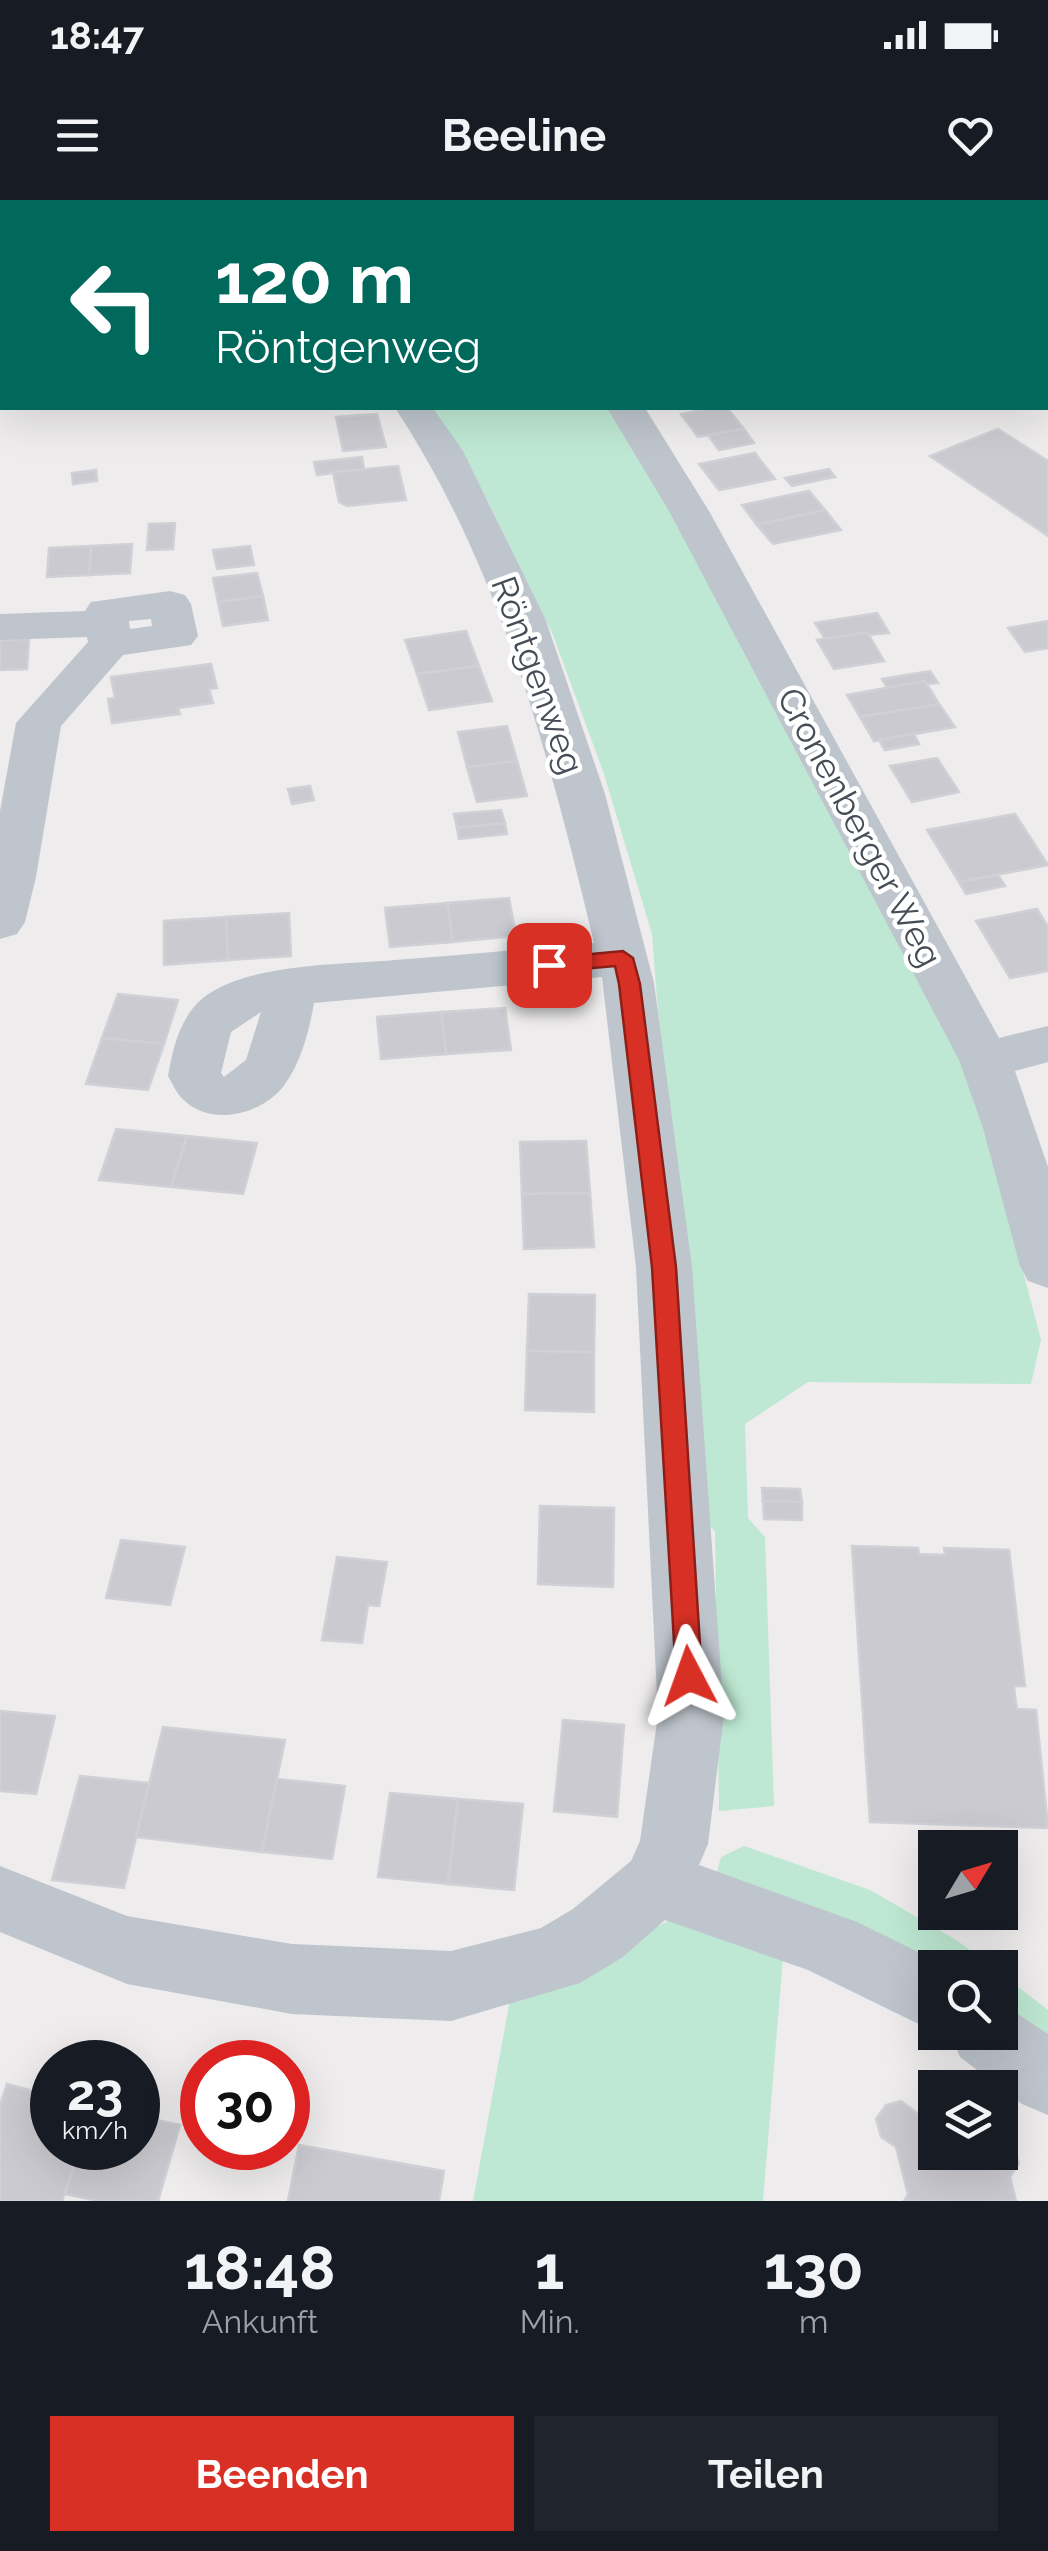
<!DOCTYPE html>
<html lang="de">
<meta charset="utf-8">
<style>
:root{--surface:#171b24;--page:#20242c;--text:#f1f3f6;--muted:#9ea1a6;--accent:#d93025}
body{margin:0;font-family:Raleway,sans-serif;background:var(--page);color:var(--text);height:100vh;display:flex;flex-direction:column;font-size:38px;white-space:nowrap}
*{box-sizing:border-box;margin:0}
p{font-size:32px;color:var(--muted)}
.icon{flex:none;width:55px;height:55px;fill:none;stroke:currentColor;stroke-width:2;stroke-linecap:round;stroke-linejoin:round}
.map{position:relative;height:2001px;overflow:hidden}
.details{display:flex;flex-direction:column;background:var(--surface);flex:1}
.details>*{flex:none}
.banner{position:absolute;left:0px;top:0px;width:1050px;height:210px;box-shadow:0 10px 40px #0002;background:#00695c;color:#fff;overflow:hidden}
.needle{width:65px;rotate:52deg}
.buttons{position:absolute;left:918px;top:1630px;display:grid;gap:20px}
.buttons a{display:grid;place-items:center;width:100px;height:100px;border-radius:0px;background:var(--surface);box-shadow:0 10px 40px #0002;font-size:50px}
.speed{position:absolute;left:30px;top:1840px;display:flex;gap:20px;font-size:50px;font-weight:700;text-align:center}
.speed>*{display:grid;place-content:center;width:130px;height:130px;border-radius:50%;background:var(--surface);box-shadow:0 10px 40px #0002;line-height:1}
.speed small{font-size:25px;font-weight:400}
.speed .limit{border:15px solid #d22;background:#fff;color:#111}
.pin{position:absolute;display:grid;place-items:center;width:85px;height:85px;color:#fff;margin:-42px;border-radius:20px;box-shadow:0 5px 15px #0006}
.me{position:absolute;width:110px;margin:-55px;rotate:356deg;stroke-linejoin:round;filter:drop-shadow(0 0 8px #0008)}
.turn{display:flex;align-items:center;gap:35px;height:210px;padding:0 50px;font-size:45px}
.turn .icon{width:130px;height:130px;stroke-width:2.5}
.turn b{display:block;font-size:70px;line-height:85px}
.eta{display:flex;justify-content:space-evenly;align-items:center;height:170px;text-align:center}
.eta b{font-size:60px;font-weight:700;line-height:70px}
.primary-button{display:flex;gap:20px;margin-top:auto;padding:20px 50px}
.primary-button a{flex:1;height:115px;border-radius:0px;background:var(--accent);color:#fff;font-size:40px;font-weight:700;line-height:115px;text-align:center}
.primary-button a+a{background:var(--page);color:var(--text)}
.status{display:flex;justify-content:space-between;align-items:center;height:70px;padding:0 50px;background:var(--surface);direction:ltr}
.status svg{height:28px;fill:currentColor}
header{display:flex;justify-content:space-between;align-items:center;height:130px;padding:0 50px;background:var(--surface);font-size:45px;font-weight:700}
.map>svg:first-child{display:block}
</style>
<div class="status"><b>18:47</b><svg viewBox="0 0 49 12"><path d="M0 12V9h3v3zM5 12V6h3v6zM10 12V3h3v9zM15 12V0h3v12zM26 1h20v11H26zM47 4h2v5h-2z"/></svg></div>
<header><svg class="icon" aria-label="menu" viewBox="0 0 24 24"><path d="M4 6h16M4 12h16M4 18h16"/></svg>Beeline<svg class="icon" aria-label="heart" viewBox="0 0 24 24"><path d="M12 20l-8-8c-3-5 5-10 8-4 3-6 11-1 8 4z"/></svg></header>
<div class="map">
<svg width="1048" height="2001" viewBox="0 0 1048 2001">
<rect width="100%" height="100%" fill="#eeecec"/>
<g fill="#bee8d3">
<polygon points="432,208 609,208 665,295 744,453 963,861 987,934 1041,1140 1031,1184 808,1182 745,1224 748,1318 765,1337 774,1606 719,1611 715,1331 697,1317 652,734 604,574 553,435 483,291"/>
<polygon points="744,1646 870,1690 958,1741 992,1767 935,1768 716,1676 721,1657"/>
<polygon points="680,1715 784,1745 763,2001 473,2001 510,1800"/>
<polygon points="1000,1773 1048,1810 1048,1854 1000,1818"/>
</g>
<g fill="#cacad0" stroke="#d0d1d7" stroke-width="2.5">
<polygon points="712,208 727,208 744,229 698,237 681,214"/>
<polygon points="377,214 386,247 343,251 336,217"/>
<polygon points="744,229 754,243 719,250 708,235"/>
<polygon points="998,229 1048,261 1048,336 930,256"/>
<polygon points="755,253 775,279 719,290 699,264"/>
<polygon points="362,257 364,269 317,275 314,262"/>
<polygon points="398,266 406,300 347,306 339,302 333,272"/>
<polygon points="829,269 835,277 792,286 785,278"/>
<polygon points="96,270 97,281 73,284 72,273"/>
<polygon points="809,291 825,310 757,325 742,305"/>
<polygon points="825,310 841,330 773,344 757,325"/>
<polygon points="175,323 173,349 147,350 149,324"/>
<polygon points="132,344 130,373 89,375 91,346"/>
<polygon points="91,346 89,375 47,377 49,348"/>
<polygon points="250,346 254,365 217,369 213,350"/>
<polygon points="257,373 263,396 218,402 213,378"/>
<polygon points="263,396 268,420 223,426 218,402"/>
<polygon points="877,413 889,433 825,439 815,423"/>
<polygon points="1048,421 1048,448 1025,452 1008,428"/>
<polygon points="466,431 479,466 417,474 405,440"/>
<polygon points="867,432 884,461 834,469 817,440"/>
<polygon points="29,439 27,469 0,470 0,440"/>
<polygon points="211,464 217,488 209,489 213,503 178,508 180,514 112,523 108,499 115,498 111,477"/>
<polygon points="479,466 492,501 429,510 417,474"/>
<polygon points="930,471 938,483 887,488 882,479"/>
<polygon points="925,481 939,504 860,517 847,495"/>
<polygon points="939,504 955,527 874,541 860,517"/>
<polygon points="507,526 517,561 467,567 458,532"/>
<polygon points="914,534 919,544 885,550 879,540"/>
<polygon points="937,558 959,592 912,602 890,566"/>
<polygon points="517,561 527,596 477,602 467,567"/>
<polygon points="310,586 314,600 292,604 288,589"/>
<polygon points="501,610 505,623 457,628 454,614"/>
<polygon points="1015,614 1048,665 959,682 927,630"/>
<polygon points="505,623 507,634 459,639 457,628"/>
<polygon points="998,675 1005,686 966,694 959,682"/>
<polygon points="509,698 516,736 453,742 447,703"/>
<polygon points="447,703 453,742 390,747 385,708"/>
<polygon points="1037,709 1048,727 1048,771 1010,778 976,721"/>
<polygon points="289,713 291,756 228,760 226,717"/>
<polygon points="226,717 228,760 164,765 164,721"/>
<polygon points="118,794 178,800 164,844 102,838"/>
<polygon points="505,808 511,850 446,854 441,812"/>
<polygon points="441,812 446,854 381,859 377,817"/>
<polygon points="102,838 164,844 148,890 86,884"/>
<polygon points="116,929 187,936 171,987 99,980"/>
<polygon points="187,936 257,943 243,994 171,987"/>
<polygon points="586,941 590,993 522,994 520,942"/>
<polygon points="590,993 594,1047 524,1049 522,994"/>
<polygon points="529,1094 595,1095 594,1152 527,1151"/>
<polygon points="527,1151 594,1152 594,1212 525,1210"/>
<polygon points="762,1288 800,1289 802,1302 763,1301"/>
<polygon points="763,1301 802,1302 802,1320 764,1319"/>
<polygon points="540,1306 614,1308 613,1387 538,1384"/>
<polygon points="121,1340 185,1347 170,1405 106,1398"/>
<polygon points="852,1346 918,1348 919,1354 945,1355 944,1348 1009,1350 1025,1486 1014,1486 1015,1496 1017,1509 1036,1510 1048,1628 870,1622"/>
<polygon points="337,1357 387,1362 379,1406 368,1405 362,1443 322,1440"/>
<polygon points="0,1511 55,1516 36,1594 0,1591"/>
<polygon points="563,1520 624,1525 617,1617 554,1611"/>
<polygon points="163,1527 285,1540 262,1652 136,1637"/>
<polygon points="80,1576 149,1583 124,1688 52,1680"/>
<polygon points="277,1579 345,1586 332,1659 262,1652"/>
<polygon points="390,1593 458,1599 448,1684 378,1677"/>
<polygon points="458,1599 523,1604 514,1690 448,1684"/>
<polygon points="7,1884 52,1896 52,1948 80,1948 62,2001 0,2001 0,1905"/>
<polygon points="901,1901 918,1914 935,1912 935,1952 1000,1952 1000,1936 1012,1946 1019,1963 1010,1977 1016,2001 904,2001 908,1994 896,1947 881,1937 876,1919 886,1905"/>
<polygon points="138,1916 180,1925 158,2001 99,2001 65,1994 80,1948 138,1948"/>
<polygon points="299,1945 444,1971 439,2001 288,2001"/>
</g>
<g fill="none" stroke-linecap="round" stroke-linejoin="round">
<g fill="#bec5cc" fill-rule="evenodd">
<polygon points="191,0 226,0 227,2 193,2"/>
<polygon points="496,0 532,0 533,2 498,2"/>
<rect x="0" y="10" width="2" height="20"/>
<rect x="0" y="127" width="2" height="22"/>
<path d="M395,208h38l30,43 82,167 60,176 49,189 38,284 32,448 -16,129 -9,21 158,57 94,46h-16v64l-127,-62 -143,-50 -42,37 -43,26 -129,38 -159,-7 -165,-30 -127,-52v-66l127,50 165,28 159,7 90,-23 32,-19 58,-48 9,-20 18,-126 -22,-448 -34,-290 -288,26c-5,28 -12,57 -29,81 -20,29 -71,43 -99,18 -8,-6 -13,-17 -18,-26 5,-29 13,-63 39,-81 47,-32 133,-30 188,-35 66,-5 133,-11 199,-17 -44,-184 -93,-375 -199,-535zM261,812l-15,48 -22,17 -3,-4 10,-41z"/>
<polygon points="607,208 645,208 709,311 999,838 1048,826 1048,862 1015,871 1048,967 1048,1088 1028,1081 1020,1066 983,928 959,860 669,311"/>
<path d="M170,391l15,4 6,9 7,32 -7,9 -68,10 -62,71 -25,151 -11,45 -8,12 -17,5v-128l16,-88 72,-81 -1,-5 -87,3v-26l85,-3 6,-9zM151,419l1,7 -22,3 -1,-8z"/>
<polygon points="1000,1802 1048,1834 1048,1915 1022,1904 960,1857 949,1832 1000,1832"/>
</g>
</g>
<polygon fill="#d93025" stroke="#8d1f18" stroke-width="2.5" points="623,751 633,758 640,784 676,1067 702,1476 698,1485 689,1488 680,1485 676,1476 652,1067 619,784 615,766 549,772 539,765 549,758"/>
<g text-anchor="middle" dominant-baseline="central" stroke-width="9" stroke-linejoin="round" paint-order="stroke">
<g font-size="35" fill="#464d57" stroke="#fff">
<text transform="translate(538 475) rotate(70)">Röntgenweg</text>
<text transform="translate(860 627) rotate(62)">Cronenberger Weg</text>
</g>
</g>
</svg>
<div class="buttons">
<a><svg class="needle" viewBox="-14 -14 28 28"><path d="M0-13l5 13h-10z" fill="#e53935"/><path d="M0 13l5-13h-10z" fill="#9ea1a6"/></svg></a>
<a><svg class="icon" aria-label="search" viewBox="0 0 24 24"><circle cx="10" cy="10" r="6"/><path d="M15 15l6 6"/></svg></a>
<a><svg class="icon" aria-label="layers" viewBox="0 0 24 24"><path d="M12 4l9 5-9 5-9-5zM3 14l9 5 9-5"/></svg></a>
</div>
<div class="speed"><div>23<small>km/h</small></div><div class="limit">30</div></div>
<div class="pin" style="left:549px;top:765px;background:#d93025"><svg class="icon" aria-label="arrive" viewBox="0 0 24 24"><path d="M6 21V4h12l-3 4 3 4H6"/></svg></div>
<svg class="me" style="left:689px;top:1476px" viewBox="-20 -20 40 40"><path d="M0-17L14 15 0 8-14 15z" fill="#d93025" stroke="#fff" stroke-width="4"/></svg>
<div class="banner">
<div class="turn"><svg class="icon" aria-label="left" viewBox="0 0 24 24"><path d="M17 20v-9H6M10 6l-5 5 5 5"/></svg><div><b>120 m</b>Röntgenweg</div></div>
</div>
</div>
<section class="details">
<div class="eta">
<div><b>18:48</b><p>Ankunft</p></div>
<div><b>1</b><p>Min.</p></div>
<div><b>130</b><p>m</p></div>
</div>
<div class="primary-button"><a>Beenden</a><a>Teilen</a></div>
</section>
